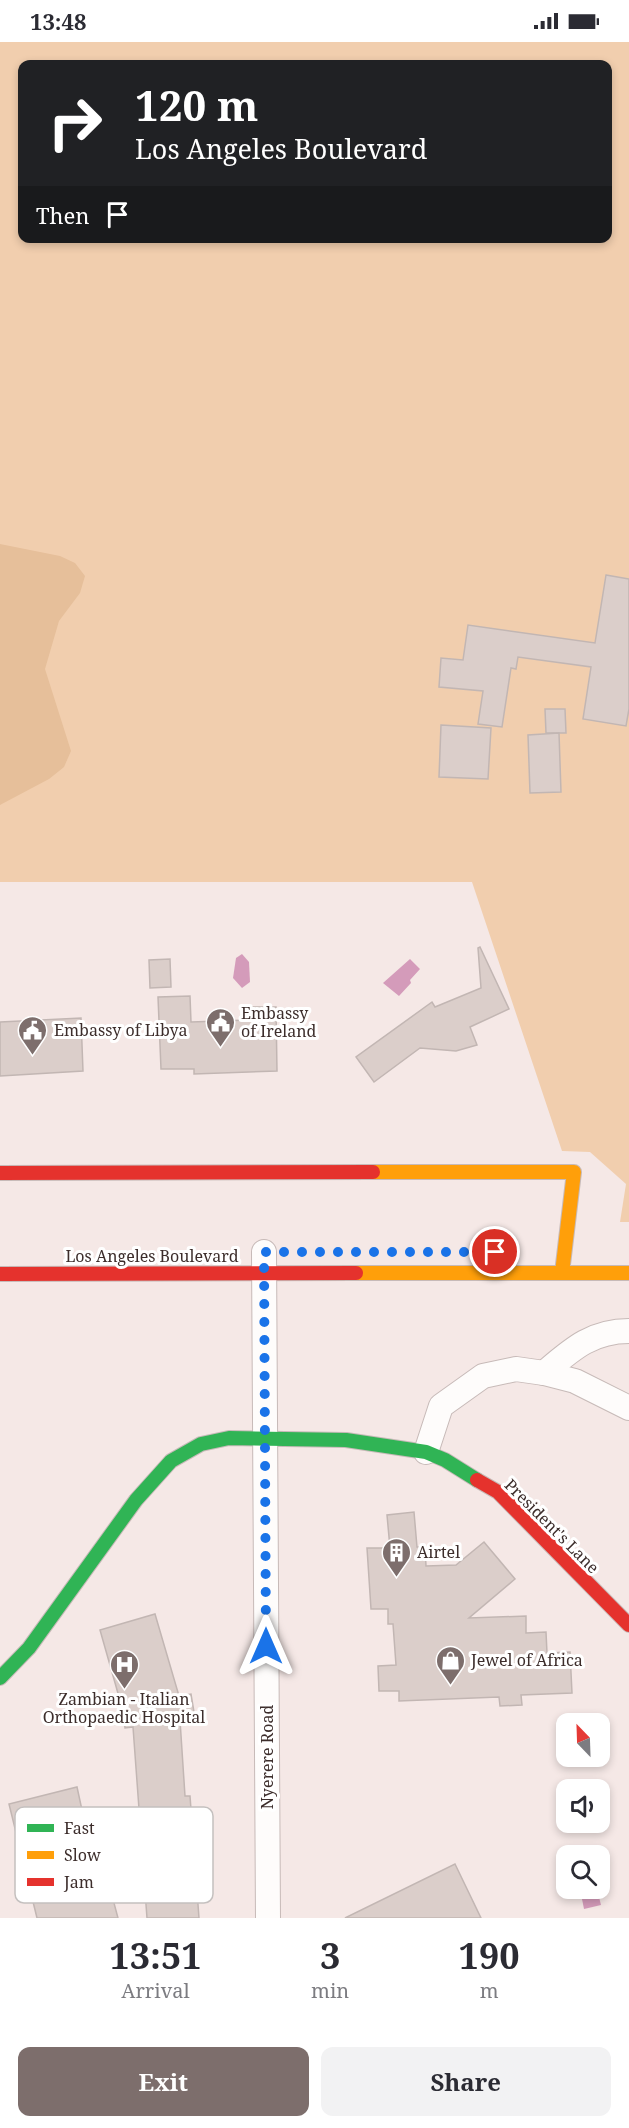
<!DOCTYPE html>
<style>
:root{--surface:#fff;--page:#f2f2f3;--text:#2b2b33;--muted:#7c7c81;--accent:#7d6e6c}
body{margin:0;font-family:"Noto Serif",serif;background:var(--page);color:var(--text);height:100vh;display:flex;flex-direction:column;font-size:22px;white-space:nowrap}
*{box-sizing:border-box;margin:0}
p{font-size:20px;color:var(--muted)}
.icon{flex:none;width:33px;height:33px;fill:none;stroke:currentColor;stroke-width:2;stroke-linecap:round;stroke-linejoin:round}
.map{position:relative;height:1876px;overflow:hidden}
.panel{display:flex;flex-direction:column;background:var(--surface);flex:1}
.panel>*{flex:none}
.hud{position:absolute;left:18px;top:18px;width:594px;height:183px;border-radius:12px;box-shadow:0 3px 9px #0003;background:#202124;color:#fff;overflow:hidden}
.needle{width:39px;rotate:337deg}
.fabs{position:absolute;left:556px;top:1671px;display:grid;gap:12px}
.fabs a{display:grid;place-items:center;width:54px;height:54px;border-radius:12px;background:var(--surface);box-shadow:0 3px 9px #0003;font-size:30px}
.pin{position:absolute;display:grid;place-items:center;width:51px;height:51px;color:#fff;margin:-26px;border:3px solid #fff;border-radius:50%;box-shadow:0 2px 6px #0007}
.me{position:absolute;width:66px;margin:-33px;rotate:0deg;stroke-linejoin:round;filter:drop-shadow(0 0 4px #0008)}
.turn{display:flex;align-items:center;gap:21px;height:126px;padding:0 18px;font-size:27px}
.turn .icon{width:78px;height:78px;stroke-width:2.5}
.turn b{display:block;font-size:42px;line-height:51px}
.then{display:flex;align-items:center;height:57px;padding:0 18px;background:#0003;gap:12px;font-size:22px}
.eta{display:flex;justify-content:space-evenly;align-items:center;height:102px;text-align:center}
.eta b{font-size:36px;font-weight:700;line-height:42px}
.primary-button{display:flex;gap:12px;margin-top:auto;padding:12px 18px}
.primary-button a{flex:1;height:69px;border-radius:12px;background:var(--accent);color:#fff;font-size:24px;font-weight:700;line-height:69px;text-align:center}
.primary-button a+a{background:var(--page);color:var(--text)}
.status{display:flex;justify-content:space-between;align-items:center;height:42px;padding:0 30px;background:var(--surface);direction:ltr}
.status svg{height:16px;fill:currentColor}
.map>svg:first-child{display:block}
</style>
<div class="status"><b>13:48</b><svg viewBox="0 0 49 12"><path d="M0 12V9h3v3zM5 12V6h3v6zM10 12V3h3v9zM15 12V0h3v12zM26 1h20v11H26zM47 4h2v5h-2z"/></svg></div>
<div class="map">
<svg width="629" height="1876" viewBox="0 0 629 1876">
<rect width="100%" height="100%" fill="#f5e8e6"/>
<path fill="#f1ceae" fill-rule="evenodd" d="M0,0h629v1180h-9l6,-38 -36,-32 -28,-1 -90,-269h-472zM22,22h586v174h-586z"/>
<polygon fill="#e6bf9a" points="0,502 60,514 75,521 85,534 80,551 59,579 45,627 71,709 64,725 49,737 0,763"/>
<g fill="#d49bba">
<polygon points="242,912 249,920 250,940 242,946 233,936 236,916"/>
<polygon points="410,917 420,927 410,938 411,941 399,954 383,941"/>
<polygon points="580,1847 597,1847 601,1863 584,1867"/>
</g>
<g fill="#dbceca" stroke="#c2b6b3" stroke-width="1.5">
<polygon points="606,533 629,537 629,667 626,684 583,677 591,625 518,615 516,627 511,626 502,685 478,682 483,649 439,645 441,616 463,618 468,583 595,601"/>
<polygon points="545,667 565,667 566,691 546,691"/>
<polygon points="441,683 491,686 488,737 439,735"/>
<polygon points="559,691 561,750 530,751 528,693"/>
<polygon points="480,905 509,967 470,985 477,1003 456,1009 420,1006 374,1040 356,1015 432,960 435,965 481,946 478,906"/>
<polygon points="170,917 171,945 150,946 149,918"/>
<polygon points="190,954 191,980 248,978 247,965 276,965 277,1029 194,1032 194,1027 161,1027 158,955"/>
<polygon points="81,976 83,1029 0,1034 0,980"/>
<polygon points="414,1470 417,1505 425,1505 426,1524 456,1523 484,1500 515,1537 469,1576 526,1574 526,1591 546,1590 547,1611 570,1610 572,1651 521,1653 522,1663 500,1664 499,1655 399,1659 399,1649 379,1649 378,1624 396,1623 393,1582 388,1582 388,1567 371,1567 367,1506 390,1506 387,1473"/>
<polygon points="155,1572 179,1654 191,1652 195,1676 180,1678 185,1754 190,1754 199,1876 147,1876 133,1685 125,1686 123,1669 100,1588"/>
<polygon points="77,1745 82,1768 73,1771 103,1836 107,1835 118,1876 37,1876 9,1762"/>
<polygon points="455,1822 481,1876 345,1876"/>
</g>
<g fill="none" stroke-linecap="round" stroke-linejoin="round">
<defs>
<g id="street">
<polyline points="264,1210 268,1876"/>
<path d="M544,1331c27,-23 47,-42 85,-42"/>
<polyline points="426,1410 441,1364 483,1334 516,1327 544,1331 575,1339 629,1366"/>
</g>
<polyline id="fast" points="0,1636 29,1606 136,1458 171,1419 201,1402 229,1396 346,1398 426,1410 445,1418 477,1438"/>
<g id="slow">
<polyline points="373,1130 574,1130 562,1231"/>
<polyline points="356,1231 629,1231"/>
</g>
<g id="jam">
<polyline points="0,1131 373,1130"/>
<polyline points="0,1232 356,1231"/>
<polyline points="477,1438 498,1450 629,1583"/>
</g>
</defs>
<use href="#street" stroke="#c7bab8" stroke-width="26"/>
<use href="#fast" stroke="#c7bab8" stroke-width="16"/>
<use href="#slow" stroke="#c7bab8" stroke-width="16"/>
<use href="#jam" stroke="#c7bab8" stroke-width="16"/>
<use href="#street" stroke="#fefcfb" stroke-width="24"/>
<use href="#fast" stroke="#30b455" stroke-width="14"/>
<use href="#slow" stroke="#ff9f0a" stroke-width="14"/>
<use href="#jam" stroke="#e5322d" stroke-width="14"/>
</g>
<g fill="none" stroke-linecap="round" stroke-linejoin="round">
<polyline stroke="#1a73e8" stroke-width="10" stroke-dasharray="0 18" points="266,1604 264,1210 495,1210"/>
</g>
<defs>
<symbol id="civic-pin" viewBox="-11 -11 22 30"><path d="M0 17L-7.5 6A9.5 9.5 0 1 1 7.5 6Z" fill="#7d6e6c" stroke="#fff"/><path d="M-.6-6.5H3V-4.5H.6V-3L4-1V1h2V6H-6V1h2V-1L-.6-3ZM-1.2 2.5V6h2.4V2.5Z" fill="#fff"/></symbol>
<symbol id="building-pin" viewBox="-11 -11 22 30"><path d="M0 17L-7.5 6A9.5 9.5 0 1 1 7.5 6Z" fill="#7d6e6c" stroke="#fff"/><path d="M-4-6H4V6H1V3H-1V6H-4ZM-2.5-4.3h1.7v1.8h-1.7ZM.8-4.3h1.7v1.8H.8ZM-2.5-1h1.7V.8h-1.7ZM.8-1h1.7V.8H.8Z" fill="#fff"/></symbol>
<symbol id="shop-pin" viewBox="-11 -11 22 30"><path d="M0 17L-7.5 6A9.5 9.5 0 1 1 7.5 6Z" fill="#7d6e6c" stroke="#fff"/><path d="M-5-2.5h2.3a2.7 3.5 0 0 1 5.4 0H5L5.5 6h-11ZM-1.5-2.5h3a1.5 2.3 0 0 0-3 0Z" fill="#fff"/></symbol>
<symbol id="hospital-pin" viewBox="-11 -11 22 30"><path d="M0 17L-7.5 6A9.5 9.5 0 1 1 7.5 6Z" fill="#7d6e6c" stroke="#fff"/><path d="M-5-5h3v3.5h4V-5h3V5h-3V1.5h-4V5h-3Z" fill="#fff"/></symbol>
</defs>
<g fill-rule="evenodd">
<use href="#civic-pin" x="204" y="964" width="33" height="45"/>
<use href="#civic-pin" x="16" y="972" width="33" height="45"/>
<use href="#building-pin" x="380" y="1494" width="33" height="45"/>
<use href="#shop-pin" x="434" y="1602" width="33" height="45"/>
<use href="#hospital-pin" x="108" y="1606" width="33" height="45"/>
</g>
<g text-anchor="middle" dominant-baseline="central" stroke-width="6" stroke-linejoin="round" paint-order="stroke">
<g font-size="16" fill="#3c2d2b" stroke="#fff" text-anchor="start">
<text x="241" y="971">Embassy<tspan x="241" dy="18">of Ireland</tspan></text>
<text x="54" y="988">Embassy of Libya</text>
<text x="417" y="1510">Airtel</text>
<text x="471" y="1618">Jewel of Africa</text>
<text x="124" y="1657" text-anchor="middle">Zambian - Italian<tspan x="124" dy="18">Orthopaedic Hospital</tspan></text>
</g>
<g font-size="16" fill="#3c2d2b" stroke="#fff">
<text x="152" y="1214">Los Angeles Boulevard</text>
<text transform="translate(552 1484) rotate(45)">President's Lane</text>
<text transform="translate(267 1715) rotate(-90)">Nyerere Road</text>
</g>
</g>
<rect x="15" y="1765" width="198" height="96" rx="9" fill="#fff" stroke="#c4c0bf" stroke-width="1.5"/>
<rect x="27" y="1782" width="27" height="8" fill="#30b455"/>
<rect x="27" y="1809" width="27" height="8" fill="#ff9f0a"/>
<rect x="27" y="1836" width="27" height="8" fill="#e5322d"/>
<g font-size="16" fill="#3c2d2b">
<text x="64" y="1792">Fast</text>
<text x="64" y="1819">Slow</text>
<text x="64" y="1846">Jam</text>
</g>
</svg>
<div class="fabs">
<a><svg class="needle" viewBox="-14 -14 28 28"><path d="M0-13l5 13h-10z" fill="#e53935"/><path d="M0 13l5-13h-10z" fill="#7c7c81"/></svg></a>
<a><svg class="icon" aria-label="sound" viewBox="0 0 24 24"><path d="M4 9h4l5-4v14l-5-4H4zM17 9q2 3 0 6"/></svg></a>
<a><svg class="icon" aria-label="search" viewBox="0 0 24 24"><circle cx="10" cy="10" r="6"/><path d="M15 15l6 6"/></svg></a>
</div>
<div class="pin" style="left:495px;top:1210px;background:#d93025"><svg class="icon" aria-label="arrive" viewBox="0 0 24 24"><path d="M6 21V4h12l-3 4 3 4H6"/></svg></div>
<svg class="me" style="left:266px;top:1604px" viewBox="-20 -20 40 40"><path d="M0-17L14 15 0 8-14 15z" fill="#1a73e8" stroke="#fff" stroke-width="4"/></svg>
<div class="hud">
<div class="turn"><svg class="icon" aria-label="right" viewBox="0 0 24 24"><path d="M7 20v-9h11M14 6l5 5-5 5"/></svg><div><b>120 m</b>Los Angeles Boulevard</div></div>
<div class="then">Then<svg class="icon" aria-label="arrive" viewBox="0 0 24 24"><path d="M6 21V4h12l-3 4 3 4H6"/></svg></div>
</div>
</div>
<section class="panel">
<div class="eta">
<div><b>13:51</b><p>Arrival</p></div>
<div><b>3</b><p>min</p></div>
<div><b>190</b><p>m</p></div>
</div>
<div class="primary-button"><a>Exit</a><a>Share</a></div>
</section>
